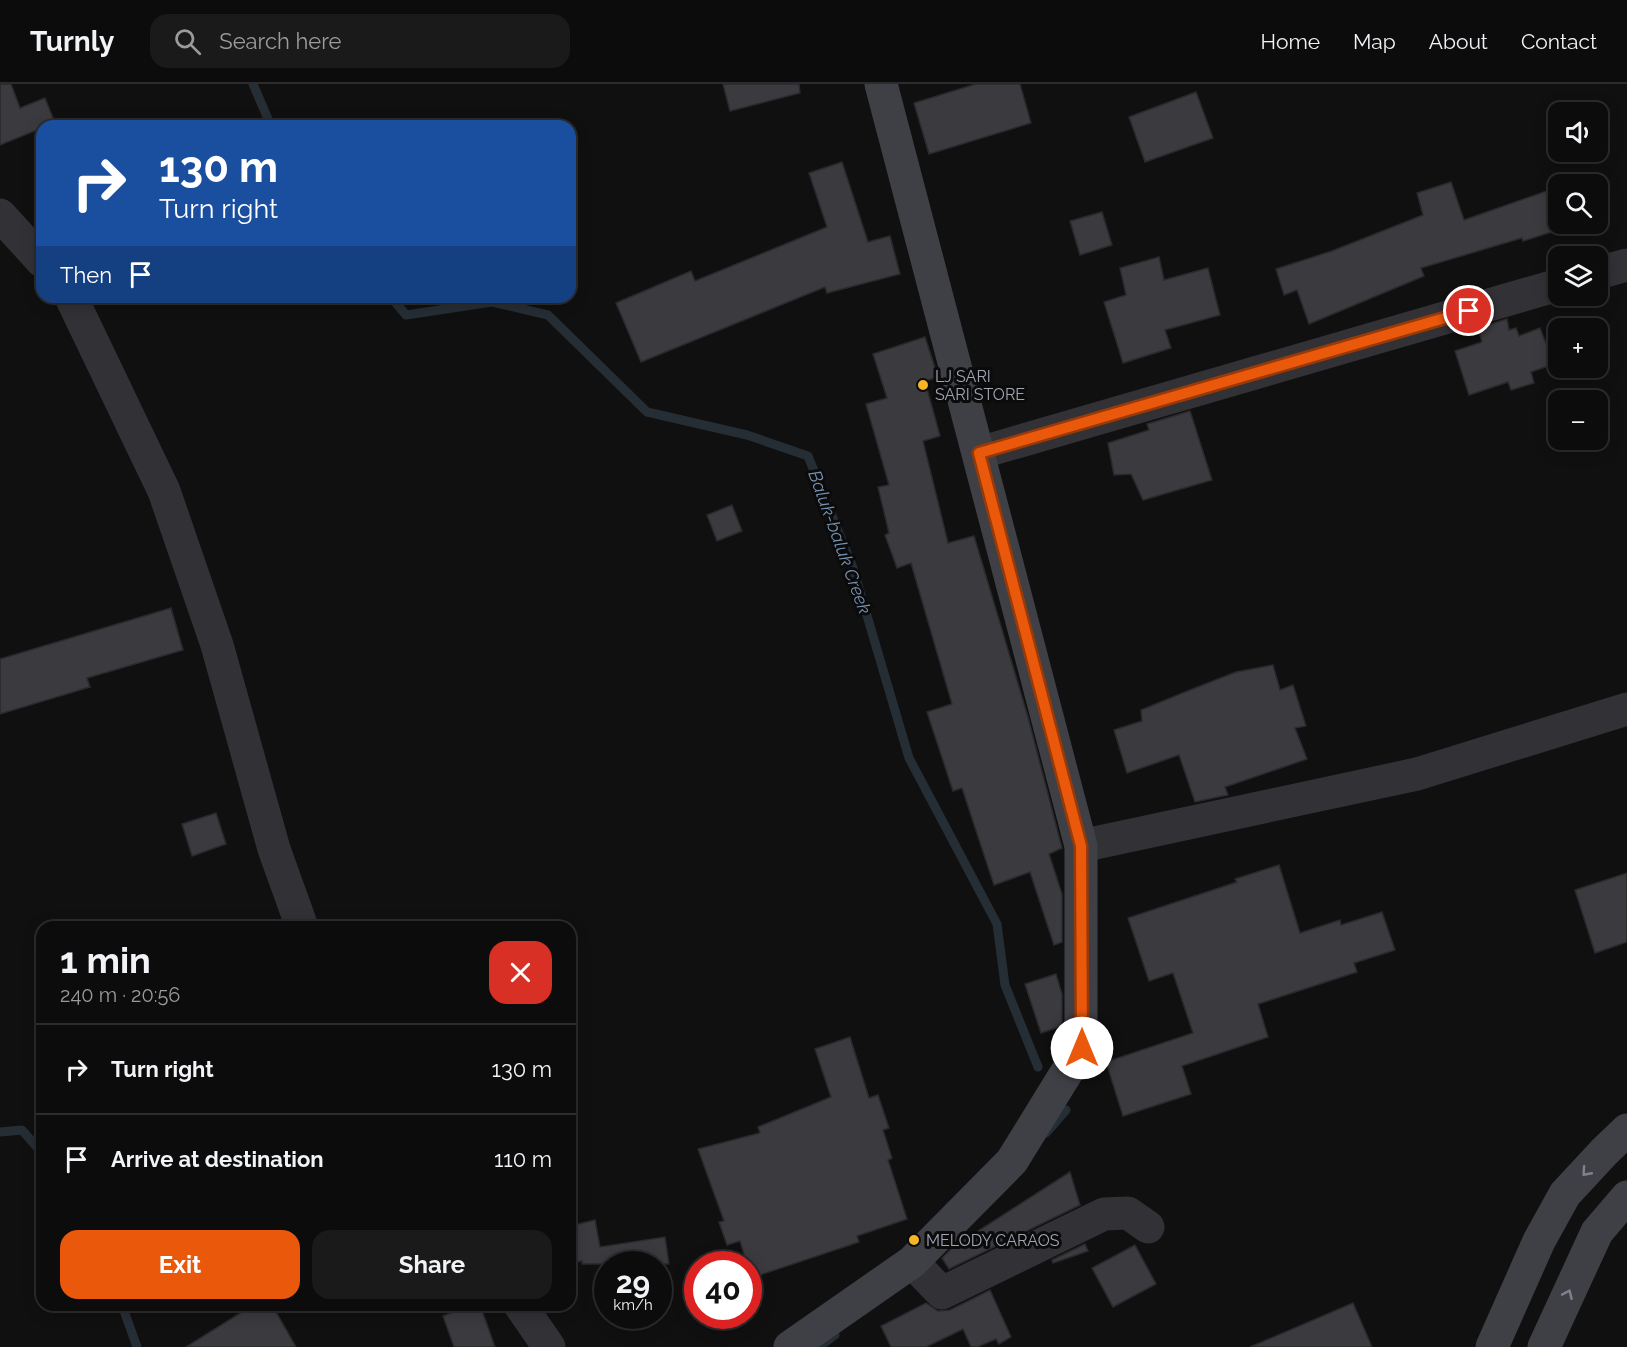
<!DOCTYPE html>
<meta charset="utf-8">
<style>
:root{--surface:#0c0c0d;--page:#1a1a1b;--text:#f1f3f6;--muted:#9a9b9d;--line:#2c2c2e;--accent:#ea580c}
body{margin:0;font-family:Raleway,sans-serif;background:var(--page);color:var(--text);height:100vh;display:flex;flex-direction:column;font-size:22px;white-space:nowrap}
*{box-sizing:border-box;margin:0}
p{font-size:20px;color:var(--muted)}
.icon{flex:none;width:33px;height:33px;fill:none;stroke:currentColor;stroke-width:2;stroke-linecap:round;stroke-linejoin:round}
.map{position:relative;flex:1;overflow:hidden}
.sheet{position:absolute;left:36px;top:837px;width:540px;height:390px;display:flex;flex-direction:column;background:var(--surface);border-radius:18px;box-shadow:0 3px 15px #0003,0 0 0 2px var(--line)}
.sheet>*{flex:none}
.banner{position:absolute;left:36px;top:36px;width:540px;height:183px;border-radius:18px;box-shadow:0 3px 15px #0003,0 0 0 2px var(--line);background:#1a4fa0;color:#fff;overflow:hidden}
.tools{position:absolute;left:1548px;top:18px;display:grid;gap:12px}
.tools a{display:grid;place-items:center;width:60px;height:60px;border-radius:12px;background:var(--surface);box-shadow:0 3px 15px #0003,0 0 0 2px var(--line);font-size:30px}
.speed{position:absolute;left:594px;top:1167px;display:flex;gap:12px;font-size:30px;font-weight:700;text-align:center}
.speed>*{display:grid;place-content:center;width:78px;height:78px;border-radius:50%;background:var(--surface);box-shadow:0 3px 15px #0003,0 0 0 2px var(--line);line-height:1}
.speed small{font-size:15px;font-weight:400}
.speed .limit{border:9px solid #d22;background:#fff;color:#111}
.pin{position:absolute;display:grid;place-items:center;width:51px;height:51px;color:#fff;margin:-26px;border:3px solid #fff;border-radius:50%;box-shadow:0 2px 6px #0007}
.me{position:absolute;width:66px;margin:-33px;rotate:0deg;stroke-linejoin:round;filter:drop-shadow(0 0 4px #0008)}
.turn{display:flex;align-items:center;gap:21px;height:126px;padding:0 24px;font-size:27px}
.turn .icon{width:78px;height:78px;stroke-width:2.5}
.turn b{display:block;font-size:42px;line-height:51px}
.then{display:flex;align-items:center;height:57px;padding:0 24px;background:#0003;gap:12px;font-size:22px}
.round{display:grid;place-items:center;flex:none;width:63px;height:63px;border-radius:18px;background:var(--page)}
.headline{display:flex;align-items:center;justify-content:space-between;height:102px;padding:0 24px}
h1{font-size:36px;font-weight:700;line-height:45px}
.action{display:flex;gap:12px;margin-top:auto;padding:12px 24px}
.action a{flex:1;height:69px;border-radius:18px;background:var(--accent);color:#fff;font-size:24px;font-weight:700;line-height:69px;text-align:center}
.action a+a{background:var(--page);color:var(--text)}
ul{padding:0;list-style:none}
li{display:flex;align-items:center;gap:18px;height:90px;padding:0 24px;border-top:2px solid var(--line)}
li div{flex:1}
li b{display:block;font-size:22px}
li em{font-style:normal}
header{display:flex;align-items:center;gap:36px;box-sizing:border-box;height:84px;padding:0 30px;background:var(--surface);border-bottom:2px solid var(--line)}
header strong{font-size:28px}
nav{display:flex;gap:33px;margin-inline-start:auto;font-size:21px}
.search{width:420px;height:54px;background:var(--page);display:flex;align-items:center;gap:15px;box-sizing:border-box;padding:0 21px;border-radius:18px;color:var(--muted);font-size:22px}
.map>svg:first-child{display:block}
</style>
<header>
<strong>Turnly</strong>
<div class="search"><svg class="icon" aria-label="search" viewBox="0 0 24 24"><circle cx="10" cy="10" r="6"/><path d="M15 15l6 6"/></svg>Search here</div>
<nav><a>Home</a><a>Map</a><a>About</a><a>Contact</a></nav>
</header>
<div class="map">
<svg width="1627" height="1263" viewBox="0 0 1627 1263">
<rect width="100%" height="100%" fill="#101011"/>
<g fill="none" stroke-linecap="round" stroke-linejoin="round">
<g stroke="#262e35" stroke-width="9">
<polyline points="253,0 271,42"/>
<polyline points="391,213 406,231 492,218 548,231 647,328 747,351 808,372 853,484 909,674 997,840 1005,901 1038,983"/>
<polyline points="0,1048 22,1046 42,1069"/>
<polyline points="1046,1049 1066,1026"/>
<polyline points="122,1221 137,1263"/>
<polyline points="819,1263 835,1251"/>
</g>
</g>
<g fill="#3a3a3f" stroke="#2a2a2d" stroke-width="1.5">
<polygon points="0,0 11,0 20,24 45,14 55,39 42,42 42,44 0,61"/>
<polygon points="723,0 799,0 800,9 730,27"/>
<polygon points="976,0 1020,0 1031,39 929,70 914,19"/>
<polygon points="1196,8 1213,54 1145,78 1129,33"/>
<polygon points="842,78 868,158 890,152 900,190 827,209 825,203 641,278 616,219 691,187 695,197 827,143 809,89"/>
<polygon points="1451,98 1464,136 1558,103 1558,146 1523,157 1522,154 1421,184 1424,192 1309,240 1297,206 1284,211 1276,185 1332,167 1423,131 1417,109"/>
<polygon points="1102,128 1112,161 1080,171 1070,137"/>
<polygon points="1159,173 1164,196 1208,184 1220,231 1165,246 1171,264 1123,279 1104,218 1126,211 1120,184"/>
<polygon points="1507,235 1509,246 1516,244 1519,252 1540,244 1554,280 1531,288 1534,299 1511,306 1508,298 1469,311 1455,267 1482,258 1478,244"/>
<polygon points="925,253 938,293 925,297 940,352 923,357 948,459 974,452 1028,633 1062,764 1049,770 1062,810 1062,858 1054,861 1030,788 994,801 962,704 953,707 927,628 952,620 911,479 897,484 885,451 889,449 878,403 889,401 866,320 887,314 873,270"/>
<polygon points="1190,327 1212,396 1143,416 1131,390 1114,391 1108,359 1149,346 1147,340"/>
<polygon points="732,421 742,447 717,457 707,431"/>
<polygon points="171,524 183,566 87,594 90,603 0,630 0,575"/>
<polygon points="1273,581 1280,606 1293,601 1306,642 1295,644 1307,675 1225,703 1228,711 1195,718 1179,671 1127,689 1114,646 1142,637 1141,626 1190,606 1236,588"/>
<polygon points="216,729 226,760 192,772 182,740"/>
<polygon points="1279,781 1300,849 1340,836 1341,841 1382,828 1395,866 1354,879 1357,888 1258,920 1268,953 1182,982 1191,1010 1123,1032 1106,978 1193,949 1173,889 1149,897 1128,834 1237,798 1235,795"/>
<polygon points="1627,789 1627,858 1595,869 1575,806"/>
<polygon points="1056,890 1062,910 1062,942 1041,949 1025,900"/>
<polygon points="850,953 869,1014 878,1011 889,1044 883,1046 892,1074 888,1076 907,1135 857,1152 859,1158 751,1194 740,1157 727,1161 719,1138 724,1137 698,1065 760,1049 758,1043 831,1013 815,965"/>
<polygon points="1070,1088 1080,1121 949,1185 942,1174 953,1163"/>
<polygon points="595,1136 600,1163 665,1153 669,1180 582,1180 582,1177 570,1179 570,1142"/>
<polygon points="1085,1160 1088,1167 1053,1179 1052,1176"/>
<polygon points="1135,1161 1156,1200 1113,1223 1092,1184"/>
<polygon points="990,1206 1011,1253 999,1260 996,1255 977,1263 971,1263 963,1245 926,1263 891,1263 881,1242 926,1219 938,1227 950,1226"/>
<polygon points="1353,1219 1372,1263 1250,1263"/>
<polygon points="253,1221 272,1221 296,1263 186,1263"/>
<polygon points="472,1221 480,1221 495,1263 454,1263 443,1232"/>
</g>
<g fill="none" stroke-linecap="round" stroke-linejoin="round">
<g stroke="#313136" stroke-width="33">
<polyline points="0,131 42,177"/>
<polyline points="1598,189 1627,181"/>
<polyline points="71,213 164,407 217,561 274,765 302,843"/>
<polyline points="979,369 1558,201"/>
<polyline points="1081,762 1417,690 1627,625"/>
<polyline points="912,1178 942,1209 1104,1130 1128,1129 1148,1143"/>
<polyline points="520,1221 549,1263"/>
</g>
<g stroke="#3f4046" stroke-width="33">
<polyline points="790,1263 912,1178 1012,1077 1081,965 1081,762 881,0"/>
<polyline points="1492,1263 1539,1157 1565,1110 1604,1068 1627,1046"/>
<polyline points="1544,1263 1597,1148 1627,1113"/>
</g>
</g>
<defs><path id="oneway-chevron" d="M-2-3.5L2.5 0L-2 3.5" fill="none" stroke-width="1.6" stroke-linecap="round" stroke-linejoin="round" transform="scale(1.5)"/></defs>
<g stroke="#7e828d">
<use href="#oneway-chevron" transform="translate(1586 1088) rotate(132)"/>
<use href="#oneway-chevron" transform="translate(1568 1210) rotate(-66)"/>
</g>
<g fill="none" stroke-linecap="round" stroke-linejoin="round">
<defs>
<polyline id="route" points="1082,964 1081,762 979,369 1469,227"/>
</defs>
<use href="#route" stroke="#983908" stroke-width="15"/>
<use href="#route" stroke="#ea580c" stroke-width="10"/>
</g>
<g fill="#f6b623" stroke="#0b0b0c" stroke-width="2">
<circle cx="923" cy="301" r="6"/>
<circle cx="914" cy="1156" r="6"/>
</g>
<g text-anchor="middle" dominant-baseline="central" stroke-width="6" stroke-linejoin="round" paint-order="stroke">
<g font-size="16" fill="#a0a5b3" stroke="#0b0b0c" text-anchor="start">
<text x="935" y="292">LJ SARI<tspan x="935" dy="18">SARI STORE</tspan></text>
<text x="926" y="1156">MELODY CARAOS</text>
</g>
<g font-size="18" font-style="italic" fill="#7692af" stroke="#0b0b0c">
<text transform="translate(840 458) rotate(70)">Baluk-baluk Creek</text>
</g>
</g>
</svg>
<div class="tools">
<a><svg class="icon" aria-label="sound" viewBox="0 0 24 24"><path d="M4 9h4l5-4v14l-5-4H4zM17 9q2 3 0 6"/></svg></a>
<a><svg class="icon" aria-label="search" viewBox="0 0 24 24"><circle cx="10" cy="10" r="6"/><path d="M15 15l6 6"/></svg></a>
<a><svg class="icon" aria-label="layers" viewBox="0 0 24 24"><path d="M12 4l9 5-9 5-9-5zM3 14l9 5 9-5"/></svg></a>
<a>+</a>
<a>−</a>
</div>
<div class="speed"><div>29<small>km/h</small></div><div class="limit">40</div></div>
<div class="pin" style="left:1469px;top:227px;background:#d93025"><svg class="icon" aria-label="arrive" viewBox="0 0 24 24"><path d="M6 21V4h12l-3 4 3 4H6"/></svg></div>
<svg class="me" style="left:1082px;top:964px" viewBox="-20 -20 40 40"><circle r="19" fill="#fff"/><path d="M0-13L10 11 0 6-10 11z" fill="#ea580c"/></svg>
<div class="banner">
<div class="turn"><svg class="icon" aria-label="right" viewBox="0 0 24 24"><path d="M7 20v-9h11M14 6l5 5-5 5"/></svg><div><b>130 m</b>Turn right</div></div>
<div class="then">Then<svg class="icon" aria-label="arrive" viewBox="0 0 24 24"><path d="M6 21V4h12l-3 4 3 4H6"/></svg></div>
</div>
<section class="sheet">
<div class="headline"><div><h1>1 min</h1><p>240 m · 20:56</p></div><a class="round" style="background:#d93025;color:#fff"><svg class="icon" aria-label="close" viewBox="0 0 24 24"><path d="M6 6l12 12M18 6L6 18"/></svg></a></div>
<ul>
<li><svg class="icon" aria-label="right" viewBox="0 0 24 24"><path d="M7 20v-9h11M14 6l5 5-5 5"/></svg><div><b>Turn right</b></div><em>130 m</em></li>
<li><svg class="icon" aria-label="arrive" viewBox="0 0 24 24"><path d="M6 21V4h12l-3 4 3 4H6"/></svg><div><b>Arrive at destination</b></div><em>110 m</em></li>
</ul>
<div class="action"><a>Exit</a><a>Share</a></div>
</section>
</div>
